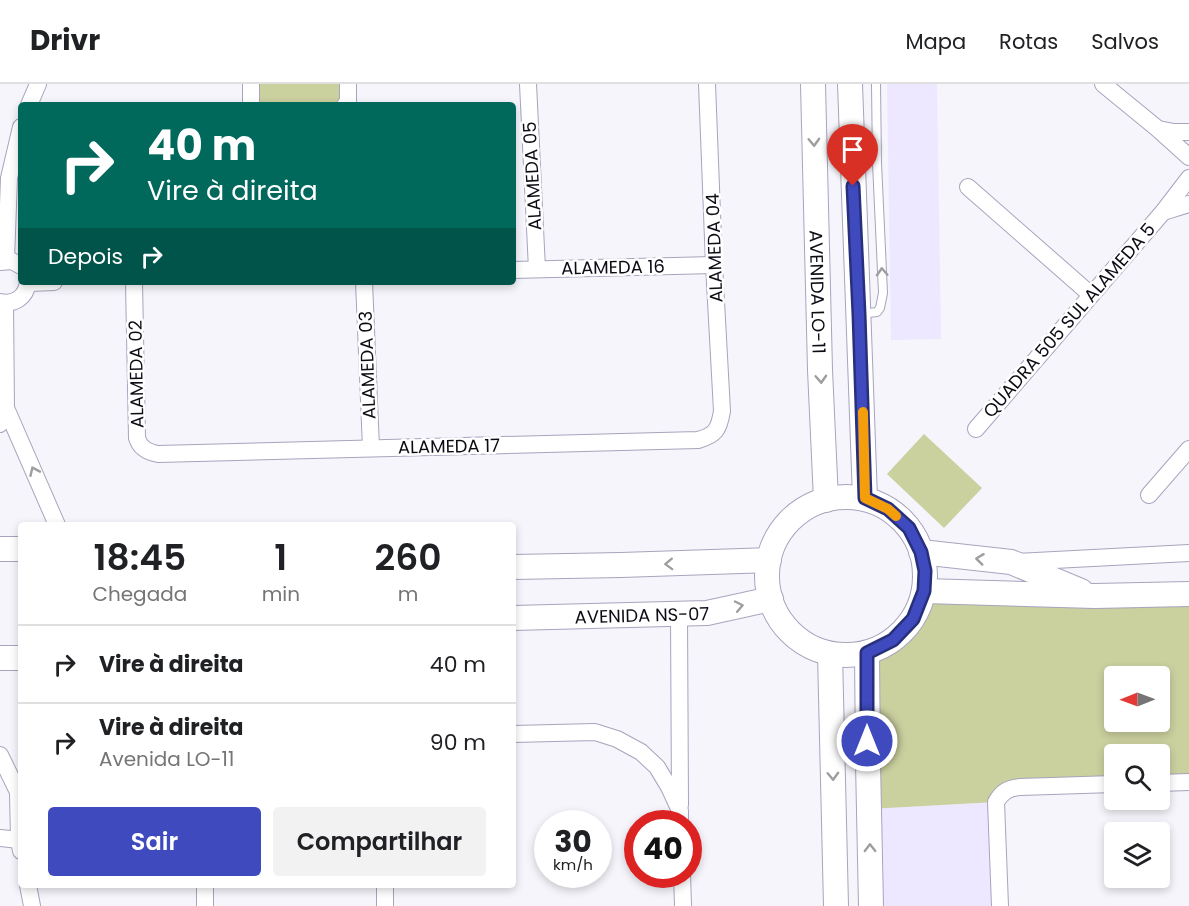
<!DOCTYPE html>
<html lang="pt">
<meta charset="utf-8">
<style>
:root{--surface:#fff;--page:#f2f2f2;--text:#202124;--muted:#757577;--line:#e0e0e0;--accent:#3e4abe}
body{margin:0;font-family:Poppins,sans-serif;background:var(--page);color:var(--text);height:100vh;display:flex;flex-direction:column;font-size:22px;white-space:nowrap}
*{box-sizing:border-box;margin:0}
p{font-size:20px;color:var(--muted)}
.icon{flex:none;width:33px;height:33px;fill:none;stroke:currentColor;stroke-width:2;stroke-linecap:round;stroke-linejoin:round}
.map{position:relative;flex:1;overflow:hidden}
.sheet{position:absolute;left:18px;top:438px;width:498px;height:366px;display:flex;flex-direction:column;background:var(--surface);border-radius:6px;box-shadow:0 3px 9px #0003}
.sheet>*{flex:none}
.banner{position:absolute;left:18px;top:18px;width:498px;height:183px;border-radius:6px;box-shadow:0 3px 9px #0003;background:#00695c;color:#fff;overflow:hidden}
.needle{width:39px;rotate:269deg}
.tools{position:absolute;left:1104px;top:582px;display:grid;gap:12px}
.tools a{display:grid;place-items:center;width:66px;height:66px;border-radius:6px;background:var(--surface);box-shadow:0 3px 9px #0003;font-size:30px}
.speed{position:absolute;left:534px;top:726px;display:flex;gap:12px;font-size:30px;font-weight:700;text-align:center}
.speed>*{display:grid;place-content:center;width:78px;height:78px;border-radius:50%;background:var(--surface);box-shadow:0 3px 9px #0003;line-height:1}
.speed small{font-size:15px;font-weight:400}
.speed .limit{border:9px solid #d22;background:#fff;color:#111}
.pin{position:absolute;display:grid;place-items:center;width:51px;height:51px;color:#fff;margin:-62px -26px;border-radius:50% 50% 50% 0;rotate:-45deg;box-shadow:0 0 6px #0007}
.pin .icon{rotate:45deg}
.me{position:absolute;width:66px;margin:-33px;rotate:0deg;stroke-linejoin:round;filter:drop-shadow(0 0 4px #0008)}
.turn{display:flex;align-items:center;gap:21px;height:126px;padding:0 30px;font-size:27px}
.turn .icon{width:78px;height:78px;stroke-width:2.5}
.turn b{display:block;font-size:42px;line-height:51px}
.then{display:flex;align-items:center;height:57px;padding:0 30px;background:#0003;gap:12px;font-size:22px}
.eta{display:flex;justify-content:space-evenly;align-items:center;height:102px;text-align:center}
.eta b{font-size:36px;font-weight:600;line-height:42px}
.primary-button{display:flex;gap:12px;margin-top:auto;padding:12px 30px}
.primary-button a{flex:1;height:69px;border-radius:6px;background:var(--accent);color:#fff;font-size:24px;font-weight:600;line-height:69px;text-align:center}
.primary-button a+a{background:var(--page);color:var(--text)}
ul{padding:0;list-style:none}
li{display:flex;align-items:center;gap:18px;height:78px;padding:0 30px;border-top:2px solid var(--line)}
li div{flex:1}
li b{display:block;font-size:22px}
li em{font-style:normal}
header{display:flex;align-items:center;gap:36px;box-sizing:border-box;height:84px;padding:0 30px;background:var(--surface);border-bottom:2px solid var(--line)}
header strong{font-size:28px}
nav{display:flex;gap:33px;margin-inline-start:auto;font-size:21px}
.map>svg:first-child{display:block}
</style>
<header>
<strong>Drivr</strong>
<nav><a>Mapa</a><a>Rotas</a><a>Salvos</a></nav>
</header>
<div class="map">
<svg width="1189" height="822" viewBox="0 0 1189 822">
<rect width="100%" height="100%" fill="#f6f5fb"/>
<g fill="#ede8ff">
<polygon points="887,0 937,0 941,255 891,256"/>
<polygon points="996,718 999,822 871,822 869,725"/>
</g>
<g fill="#cbd09f" fill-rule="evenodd">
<polygon points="251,0 348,0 348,18 320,21 251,21"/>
<polygon points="924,350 982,404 944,444 887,390"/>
<path d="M924,507l265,3v189l-29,1v-30h-46v32l-109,4 -9,12 -127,7 -2,-156 46,-34zM1114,592h46v46h-46z"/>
</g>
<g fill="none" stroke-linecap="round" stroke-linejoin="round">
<defs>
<polyline id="lane" points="860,230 877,228 880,224 883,209 877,79 876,0"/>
<g id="street">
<polyline points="251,0 251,21"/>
<polyline points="528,0 537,185"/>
<polyline points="1103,0 1158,45 1189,73"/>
<polyline points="29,21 38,0"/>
<polyline points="345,21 348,18 348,0"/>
<polyline points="1158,45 1174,48 1189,48"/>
<polyline points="968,103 1090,210"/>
<polyline points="1163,128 1189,120"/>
<polyline points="6,176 9,94 21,43"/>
<polyline points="0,178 12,177 21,182"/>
<polyline points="513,186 714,181"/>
<path d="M134,198l3,156c3,10 10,14 21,16l540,-14c18,-5 21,-11 24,-29l-8,-146 -7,-181"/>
<polyline points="364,198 371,364"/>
<polyline points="28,199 54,198"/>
<path d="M0,218c15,3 26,-5 28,-20"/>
<polyline points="6,324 57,441"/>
<polyline points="0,340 6,324 5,219"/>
<polyline points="976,345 1163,128 1189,94"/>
<polyline points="1149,411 1189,365"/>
<polyline points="1016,478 1189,469"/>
<polyline points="679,530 680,721"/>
<polyline points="513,650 595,648 617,655 641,668 657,683 669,703 680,727 680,740"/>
<polyline points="0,671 18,708"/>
<polyline points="21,698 18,708 19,756 21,767"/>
<polyline points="1160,699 1189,698"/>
<polyline points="0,754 19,756"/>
<polyline points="682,790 683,822"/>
<polyline points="28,801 32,822"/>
<polyline points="205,801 205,822"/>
<polyline points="385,801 385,822"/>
<path d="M1000,822l-4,-104c6,-10 12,-14 24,-15l94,-3"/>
</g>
<g id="secondary">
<path id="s1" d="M813,0l7,286 6,130"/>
<polyline points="850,0 865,414"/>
<circle cx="846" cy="492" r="79"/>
<polyline points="0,465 21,465"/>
<polyline points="921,468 1011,478 1081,507"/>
<polyline points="513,483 621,481 769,476"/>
<polyline points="924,507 1095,512 1189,510"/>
<path id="s2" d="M513,534l194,-5 64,-14"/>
<polyline points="867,569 868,679 871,822"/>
<polyline points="830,570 836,822"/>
<polyline points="0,574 21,574"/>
</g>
</defs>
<use href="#lane" stroke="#a7a4bd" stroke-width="10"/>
<use href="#street" stroke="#a7a4bd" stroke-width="18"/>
<use href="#secondary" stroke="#a7a4bd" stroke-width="26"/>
<use href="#lane" stroke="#fff" stroke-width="8"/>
<use href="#street" stroke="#fff" stroke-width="16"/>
<use href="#secondary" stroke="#fff" stroke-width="24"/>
</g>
<defs><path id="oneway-chevron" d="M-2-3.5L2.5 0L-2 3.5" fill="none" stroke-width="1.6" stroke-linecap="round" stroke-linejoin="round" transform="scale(1.5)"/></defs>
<g stroke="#9e9ea1">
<use href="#oneway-chevron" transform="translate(814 58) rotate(88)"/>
<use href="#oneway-chevron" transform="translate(882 188) rotate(-93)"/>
<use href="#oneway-chevron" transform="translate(821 295) rotate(87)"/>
<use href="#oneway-chevron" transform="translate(34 387) rotate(-114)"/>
<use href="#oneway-chevron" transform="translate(980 475) rotate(-173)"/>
<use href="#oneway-chevron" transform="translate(669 480) rotate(178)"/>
<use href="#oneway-chevron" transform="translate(739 522) rotate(-12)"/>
<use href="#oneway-chevron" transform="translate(833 692) rotate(88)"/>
<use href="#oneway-chevron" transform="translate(870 764) rotate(-91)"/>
</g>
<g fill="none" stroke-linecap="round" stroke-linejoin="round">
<defs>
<polyline id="route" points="853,102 859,230 865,414 888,425 909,444 921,468 925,487 924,507 913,535 893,556 867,569 867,657"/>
</defs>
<use href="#route" stroke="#28307c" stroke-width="15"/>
<use href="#route" stroke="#3e4abe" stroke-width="10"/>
<polyline stroke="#f59e0b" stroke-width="10" points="863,328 865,414 888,425 896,432"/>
</g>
<g text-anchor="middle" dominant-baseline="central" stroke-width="5" stroke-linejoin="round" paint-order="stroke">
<g font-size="18" fill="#0d0c15" stroke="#fff">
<text transform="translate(532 92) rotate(-93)">ALAMEDA 05</text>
<text transform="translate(714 164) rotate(-92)">ALAMEDA 04</text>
<text transform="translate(613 183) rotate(-1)">ALAMEDA 16</text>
<text stroke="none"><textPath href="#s1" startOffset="208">AVENIDA LO-11</textPath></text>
<text transform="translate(1069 236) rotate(-49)">QUADRA 505 SUL ALAMEDA 5</text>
<text transform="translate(367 281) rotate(-92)">ALAMEDA 03</text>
<text transform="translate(136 290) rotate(-91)">ALAMEDA 02</text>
<text transform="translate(449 362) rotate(-1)">ALAMEDA 17</text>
<text stroke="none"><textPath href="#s2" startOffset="129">AVENIDA NS-07</textPath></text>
</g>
</g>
</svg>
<div class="tools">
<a><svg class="needle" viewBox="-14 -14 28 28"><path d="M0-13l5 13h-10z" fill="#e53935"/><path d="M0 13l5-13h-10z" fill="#757577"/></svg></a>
<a><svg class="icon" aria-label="search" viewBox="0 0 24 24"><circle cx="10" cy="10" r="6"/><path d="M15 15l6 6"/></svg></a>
<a><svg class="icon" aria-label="layers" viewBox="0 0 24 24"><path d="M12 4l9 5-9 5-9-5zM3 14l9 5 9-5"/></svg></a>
</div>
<div class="speed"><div>30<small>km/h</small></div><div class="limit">40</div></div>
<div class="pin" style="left:853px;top:102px;background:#d93025"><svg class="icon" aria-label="arrive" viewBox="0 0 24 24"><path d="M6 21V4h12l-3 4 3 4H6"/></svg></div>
<svg class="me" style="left:867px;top:657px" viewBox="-20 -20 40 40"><circle r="17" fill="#3e4abe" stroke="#fff" stroke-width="3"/><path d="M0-11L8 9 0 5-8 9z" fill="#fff"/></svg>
<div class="banner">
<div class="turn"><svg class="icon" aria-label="right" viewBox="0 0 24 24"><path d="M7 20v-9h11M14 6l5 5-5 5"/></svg><div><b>40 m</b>Vire à direita</div></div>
<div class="then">Depois<svg class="icon" aria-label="right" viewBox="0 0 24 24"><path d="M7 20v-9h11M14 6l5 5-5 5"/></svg></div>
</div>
<section class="sheet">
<div class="eta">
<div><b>18:45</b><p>Chegada</p></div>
<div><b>1</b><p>min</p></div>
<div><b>260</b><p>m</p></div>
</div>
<ul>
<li><svg class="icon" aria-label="right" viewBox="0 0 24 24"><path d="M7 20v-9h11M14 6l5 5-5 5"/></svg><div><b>Vire à direita</b></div><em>40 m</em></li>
<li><svg class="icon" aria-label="right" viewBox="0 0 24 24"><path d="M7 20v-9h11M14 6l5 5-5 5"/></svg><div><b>Vire à direita</b><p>Avenida LO-11</p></div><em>90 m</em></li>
</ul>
<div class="primary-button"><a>Sair</a><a>Compartilhar</a></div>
</section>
</div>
